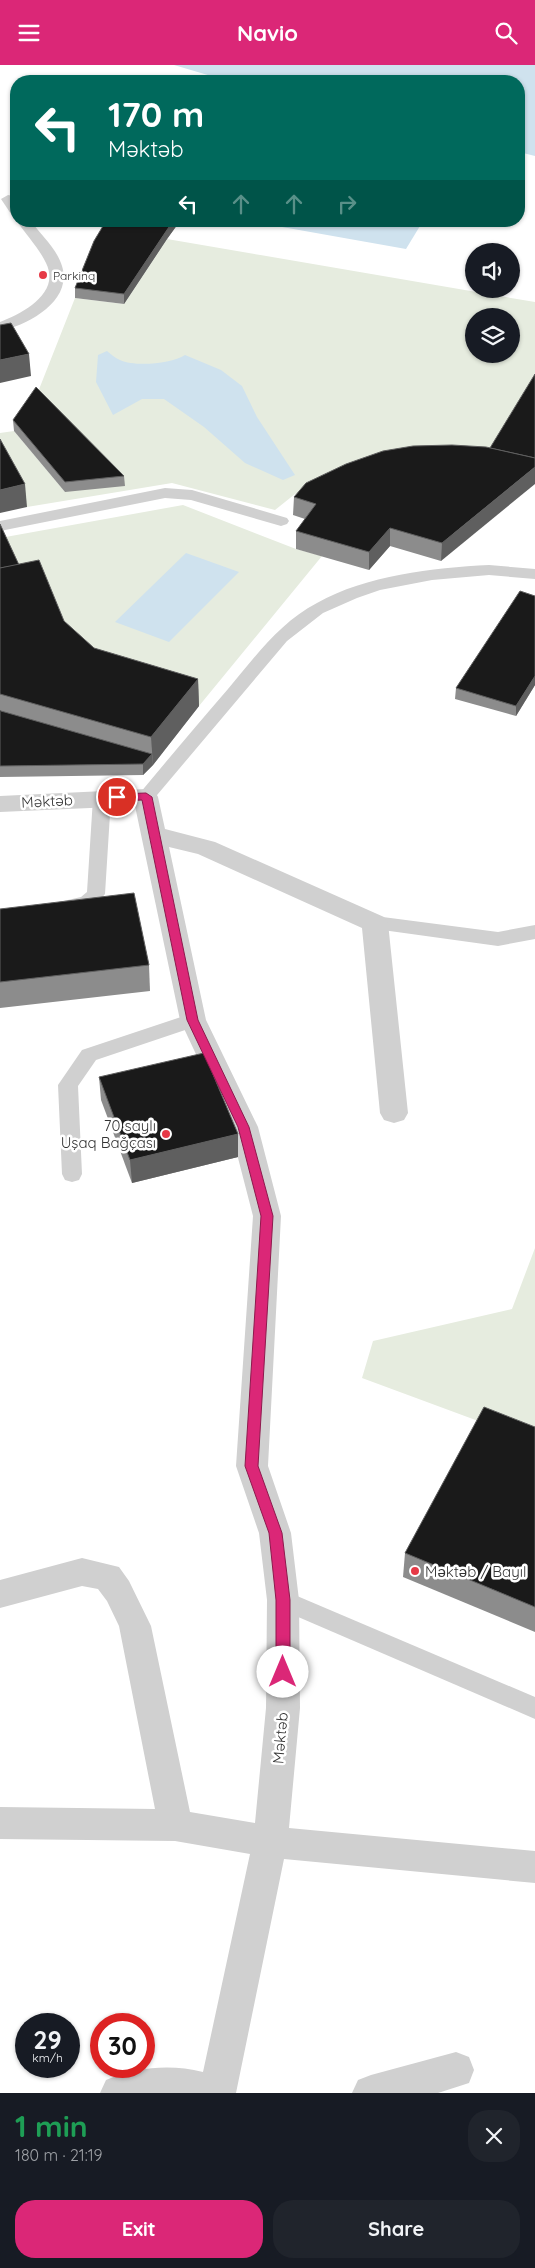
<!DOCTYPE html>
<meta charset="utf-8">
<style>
:root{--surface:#171b24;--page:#20242c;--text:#f1f3f6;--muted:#9ea1a6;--accent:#db2777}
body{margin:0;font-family:Quicksand,sans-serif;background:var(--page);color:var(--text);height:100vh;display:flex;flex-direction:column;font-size:19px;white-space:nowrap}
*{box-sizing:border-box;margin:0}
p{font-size:16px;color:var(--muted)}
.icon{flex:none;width:28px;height:28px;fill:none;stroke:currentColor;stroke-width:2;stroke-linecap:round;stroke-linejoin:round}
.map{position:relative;height:2028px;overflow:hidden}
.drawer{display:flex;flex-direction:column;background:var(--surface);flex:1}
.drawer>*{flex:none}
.banner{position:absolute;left:10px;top:10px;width:515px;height:152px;border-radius:20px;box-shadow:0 1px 4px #0004;background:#00695c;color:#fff;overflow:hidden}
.tools{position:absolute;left:465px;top:178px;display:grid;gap:10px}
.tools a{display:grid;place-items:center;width:55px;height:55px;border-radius:50%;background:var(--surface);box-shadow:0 1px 4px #0004;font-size:25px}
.speed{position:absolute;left:15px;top:1948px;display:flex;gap:10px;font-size:25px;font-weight:700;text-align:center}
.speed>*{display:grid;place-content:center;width:65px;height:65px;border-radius:50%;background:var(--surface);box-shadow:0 1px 4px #0004;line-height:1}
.speed small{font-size:12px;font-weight:400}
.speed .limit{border:8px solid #d22;background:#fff;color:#111}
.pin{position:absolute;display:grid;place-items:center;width:42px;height:42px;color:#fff;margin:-21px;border:2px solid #fff;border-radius:50%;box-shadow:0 1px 5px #0007}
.me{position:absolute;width:55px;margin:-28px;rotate:0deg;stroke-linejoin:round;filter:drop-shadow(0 0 4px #0008)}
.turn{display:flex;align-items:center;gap:18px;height:105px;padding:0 15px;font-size:22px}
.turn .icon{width:65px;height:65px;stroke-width:2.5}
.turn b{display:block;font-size:35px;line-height:42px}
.lanes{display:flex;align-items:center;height:48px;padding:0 15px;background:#0003;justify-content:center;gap:25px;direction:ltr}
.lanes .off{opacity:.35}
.round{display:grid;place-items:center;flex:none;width:52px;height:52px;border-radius:20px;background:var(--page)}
.summary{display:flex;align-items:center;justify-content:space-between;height:85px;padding:0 15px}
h1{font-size:30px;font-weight:700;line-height:38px;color:#1e9e55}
.cta{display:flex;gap:10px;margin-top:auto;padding:10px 15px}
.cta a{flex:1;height:58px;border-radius:20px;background:var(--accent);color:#fff;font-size:20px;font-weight:700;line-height:58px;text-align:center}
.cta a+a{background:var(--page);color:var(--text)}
header{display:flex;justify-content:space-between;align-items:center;height:65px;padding:0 15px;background:var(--accent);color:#fff;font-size:22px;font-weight:700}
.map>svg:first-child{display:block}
</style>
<header><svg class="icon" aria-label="menu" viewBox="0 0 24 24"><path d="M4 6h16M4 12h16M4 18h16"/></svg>Navio<svg class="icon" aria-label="search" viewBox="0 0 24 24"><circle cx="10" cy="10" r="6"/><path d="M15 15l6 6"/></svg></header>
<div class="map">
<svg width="535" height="2028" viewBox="0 0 535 2028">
<rect width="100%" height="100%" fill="#fff"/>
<g fill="#e6ecdf" fill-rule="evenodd">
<path d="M167,174l368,63v81l-45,74 -153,15 -42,22 -20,16 -103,-27 -145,24 -27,-48v-26l14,-2 51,61 -29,-95 39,-99 49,6zM474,251h37v38h-37z"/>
<polygon points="183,440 296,484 322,491 199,641 96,611 25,526 0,473"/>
<polygon points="535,1183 535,1377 362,1313 373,1276 512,1244"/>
</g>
<g fill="#cfe2ee">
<polygon points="174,0 535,0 535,91 519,87 519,16 228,16"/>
<polygon points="249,156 423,156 406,184"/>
<path d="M107,286c4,3 8,7 13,9 15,7 51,4 65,-5l36,15 21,16 15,31 38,58 -12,5 -38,-17 -41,-36 -40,-28h-22l-29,16 -17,-33 2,-27z"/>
<polygon points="186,488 239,507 169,577 115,557"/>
</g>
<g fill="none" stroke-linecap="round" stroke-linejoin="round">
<g fill="#d0d0d0" fill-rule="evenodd">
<polygon points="8,130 13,131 16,136 16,150 11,149 1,134"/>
<path d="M17,156h14c10,14 26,28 31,45 11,35 -34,59 -62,65v-9c23,-9 61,-29 46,-59 -7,-15 -20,-28 -29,-42z"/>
<polygon points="165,423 192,425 287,453 289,456 287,459 281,461 191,435 165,433 0,466 0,456"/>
<path d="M489,500l46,4v10l-46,-4 -57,5 -52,10 -23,8 -34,15 -36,28 -135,160 -6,2 -6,-2 -3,-4 3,-4c29,-35 58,-69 88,-104 27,-32 51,-66 89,-86 50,-28 115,-35 172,-38z"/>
<polygon points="102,727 108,729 111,733 105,829 94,842 66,848 59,847 57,842 59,837 81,832 87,827 93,733 96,729"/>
<polygon points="375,851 498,867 535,860 535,874 498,881 368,863 366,858 368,853"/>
<polygon points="193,948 200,950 203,955 200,960 96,995 78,1021 82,1109 79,1115 72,1117 65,1115 62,1109 58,1020 82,985"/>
<polygon points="283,1525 535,1632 535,1654 275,1542 271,1535 275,1528"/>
</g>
<g fill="#d0d0d0" fill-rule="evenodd">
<path d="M146,724l9,2 3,6 7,32 50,13 169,75 4,6 20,190 -4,7 -10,3 -10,-3 -4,-7 -18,-185 -164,-74 -29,-7 37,173 52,107 23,89 -13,250 23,67 8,67 1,108 -11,120 246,23v32l-251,-24 -48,234h-136l6,-13c32,-13 64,-16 97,-8l47,-218 -75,-13 -175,-2v-32l155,2 -36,-183 -12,-25 -9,-12 -16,-3 -82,22v-28l82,-22 37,9 10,14 22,45 39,186 65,11 11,-115 1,-108 -8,-67 -23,-67 17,-250 -23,-89 -50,-107 -45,-214 -135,6v-16z"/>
<polygon points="456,1987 469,1992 474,2005 469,2018 438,2028 352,2028 358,2015 371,2010"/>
</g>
</g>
<g fill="#8c8c8c">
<polygon points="106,156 180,156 167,174 124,239 75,233 75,223"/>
<polygon points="13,355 124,411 125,421 65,427 14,366"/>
<polygon points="490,383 441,496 390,481 369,505 296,484 296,466 305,454 293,450 294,432"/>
<polygon points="0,459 19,500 64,556 94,583 198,614 199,641 153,700 143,710 0,712"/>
<polygon points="535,531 535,620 516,651 455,634 456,623"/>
<polygon points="0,844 149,900 150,926 0,943"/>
<polygon points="99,1012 238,1069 238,1092 132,1118 101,1035"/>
<polygon points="535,1362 535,1567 403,1512 405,1488"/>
</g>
<g fill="#5f5f5f">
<polygon points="173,156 180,156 167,174 124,239 124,229"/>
<polygon points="29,289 31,311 0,318 0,295"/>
<polygon points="535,402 535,419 441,496 442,478"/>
<polygon points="25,419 27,442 0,448 0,425"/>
<polygon points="390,463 390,481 369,505 369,487"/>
<polygon points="535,611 535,620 516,651 516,641"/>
<polygon points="198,614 199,641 153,700 151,672"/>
<polygon points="152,689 153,700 143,710 143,699"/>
<polygon points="238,1069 238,1092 132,1118 130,1095"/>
</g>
<g fill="#1a1a1a" stroke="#5f5f5f">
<polygon points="106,156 173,156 124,229 75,223 94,176"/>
<polygon points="11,258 29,289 0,295 0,260"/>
<polygon points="535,309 535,393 490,383"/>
<polygon points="36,322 124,411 65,417 13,355"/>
<polygon points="0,374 25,419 0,425"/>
<polygon points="452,380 486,382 535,393 535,402 442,478 390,463 369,487 296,466 316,439 294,432 306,418 346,399 383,386 413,381"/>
<polygon points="0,459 19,500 0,503"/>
<polygon points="39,495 64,556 94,583 198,614 151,672 0,629 0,503"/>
<polygon points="520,526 535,531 535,611 516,641 456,623"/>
<polygon points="0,645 1,646 152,689 143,699 0,701"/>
<polygon points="134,828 149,900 0,917 0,844"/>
<polygon points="204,988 238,1069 130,1095 99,1012"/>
<polygon points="484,1342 535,1362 535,1542 405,1488"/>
</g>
<polygon fill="#db2777" stroke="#8e194d" points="146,728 152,732 198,955 249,1062 273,1151 258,1401 282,1468 290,1535 290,1607 288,1611 283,1613 278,1611 276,1607 276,1535 269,1468 245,1401 261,1151 238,1062 187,955 142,735 117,736 112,732 117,729"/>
<g fill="#e63946" stroke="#fff" stroke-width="2">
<circle cx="43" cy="210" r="5"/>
<circle cx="166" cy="1069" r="5"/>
<circle cx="415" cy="1506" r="5"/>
</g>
<g text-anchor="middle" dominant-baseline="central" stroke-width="5" stroke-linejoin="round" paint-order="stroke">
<g font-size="12" fill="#333" stroke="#fff" text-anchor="start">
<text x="53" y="210">Parkinq</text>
</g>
<g font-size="15" fill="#333" stroke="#fff">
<text transform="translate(47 736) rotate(-3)">Məktəb</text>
<text transform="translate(280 1673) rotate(-85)">Məktəb</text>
</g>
<g font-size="15" fill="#333" stroke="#fff" text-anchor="end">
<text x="156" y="1060">70 saylı<tspan x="156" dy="17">Uşaq Bağçası</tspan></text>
<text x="425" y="1506" text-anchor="start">Mәktәb / Bayıl</text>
</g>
</g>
</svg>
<div class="tools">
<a><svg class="icon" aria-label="sound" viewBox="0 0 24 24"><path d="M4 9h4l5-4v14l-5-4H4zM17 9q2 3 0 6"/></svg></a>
<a><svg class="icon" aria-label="layers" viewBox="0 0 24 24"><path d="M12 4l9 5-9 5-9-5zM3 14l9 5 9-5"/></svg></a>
</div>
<div class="speed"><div>29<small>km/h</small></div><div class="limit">30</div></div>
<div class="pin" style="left:117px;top:732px;background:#d93025"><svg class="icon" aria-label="arrive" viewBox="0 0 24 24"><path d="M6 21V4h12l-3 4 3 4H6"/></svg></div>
<svg class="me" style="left:283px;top:1607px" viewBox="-20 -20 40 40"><circle r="19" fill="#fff"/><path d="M0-13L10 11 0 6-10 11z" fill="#db2777"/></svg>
<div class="banner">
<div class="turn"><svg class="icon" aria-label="left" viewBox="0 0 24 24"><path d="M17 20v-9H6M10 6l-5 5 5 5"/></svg><div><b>170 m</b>Məktəb</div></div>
<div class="lanes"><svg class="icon" aria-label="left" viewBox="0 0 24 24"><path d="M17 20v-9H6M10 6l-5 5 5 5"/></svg><svg class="icon off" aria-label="ahead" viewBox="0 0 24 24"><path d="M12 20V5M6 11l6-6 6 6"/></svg><svg class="icon off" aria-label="ahead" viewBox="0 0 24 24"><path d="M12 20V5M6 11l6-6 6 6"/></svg><svg class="icon off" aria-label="right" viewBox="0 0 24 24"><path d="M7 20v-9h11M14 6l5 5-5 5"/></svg></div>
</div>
</div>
<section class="drawer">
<div class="summary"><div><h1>1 min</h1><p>180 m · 21:19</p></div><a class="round"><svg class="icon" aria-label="close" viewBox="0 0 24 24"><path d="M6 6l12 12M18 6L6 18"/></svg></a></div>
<div class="cta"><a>Exit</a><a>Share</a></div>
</section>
